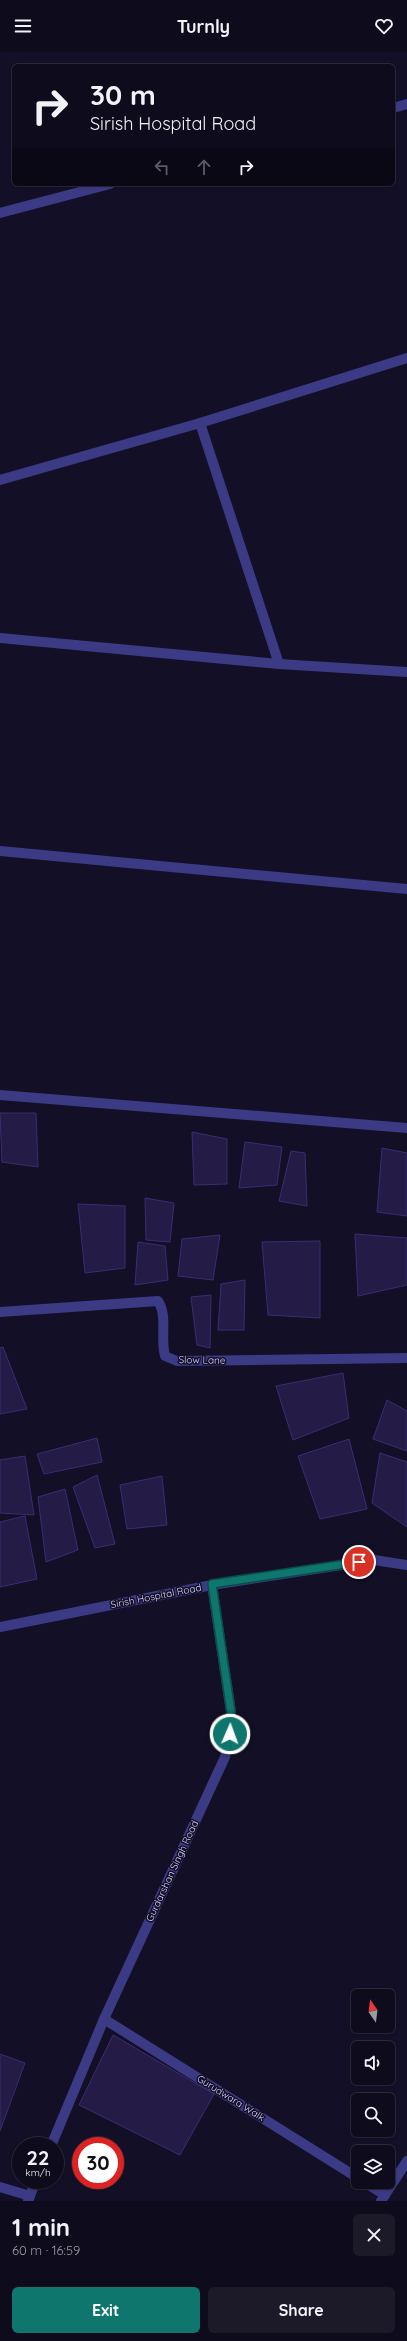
<!DOCTYPE html>
<meta charset="utf-8">
<style>
:root{--surface:#0e0b1c;--page:#1c1929;--text:#f1f3f6;--muted:#9b9ba3;--line:#2e2b3b;--accent:#0f766e}
body{margin:0;font-family:Quicksand,sans-serif;background:var(--page);color:var(--text);height:100vh;display:flex;flex-direction:column;font-size:15px;white-space:nowrap}
*{box-sizing:border-box;margin:0}
p{font-size:13px;color:var(--muted)}
.icon{flex:none;width:22px;height:22px;fill:none;stroke:currentColor;stroke-width:2;stroke-linecap:round;stroke-linejoin:round}
.map{position:relative;height:2149px;overflow:hidden}
.panel{display:flex;flex-direction:column;background:var(--surface);flex:1}
.panel>*{flex:none}
.banner{position:absolute;left:12px;top:12px;width:383px;height:122px;border-radius:6px;box-shadow:0 1px 3px #0004,0 0 0 1px var(--line);background:#0e0b1c;color:var(--text);overflow:hidden}
.needle{width:26px;rotate:346deg}
.tools{position:absolute;left:351px;top:1937px;display:grid;gap:8px}
.tools a{display:grid;place-items:center;width:44px;height:44px;border-radius:6px;background:var(--surface);box-shadow:0 1px 3px #0004,0 0 0 1px var(--line);font-size:20px}
.speed{position:absolute;left:12px;top:2085px;display:flex;gap:8px;font-size:20px;font-weight:700;text-align:center}
.speed>*{display:grid;place-content:center;width:52px;height:52px;border-radius:50%;background:var(--surface);box-shadow:0 1px 3px #0004,0 0 0 1px var(--line);line-height:1}
.speed small{font-size:10px;font-weight:400}
.speed .limit{border:6px solid #d22;background:#fff;color:#111}
.pin{position:absolute;display:grid;place-items:center;width:34px;height:34px;color:#fff;margin:-17px;border:2px solid #fff;border-radius:50%;box-shadow:0 1px 4px #0007}
.me{position:absolute;width:44px;margin:-22px;rotate:2deg;stroke-linejoin:round;filter:drop-shadow(0 0 3px #0008)}
.turn{display:flex;align-items:center;gap:14px;height:84px;padding:0 12px;font-size:18px}
.turn .icon{width:52px;height:52px;stroke-width:2.5}
.turn b{display:block;font-size:28px;line-height:34px}
.lanes{display:flex;align-items:center;height:38px;padding:0 12px;background:#0003;justify-content:center;gap:20px;direction:ltr}
.lanes .off{opacity:.35}
.round{display:grid;place-items:center;flex:none;width:42px;height:42px;border-radius:6px;background:var(--page)}
.head{display:flex;align-items:center;justify-content:space-between;height:68px;padding:0 12px}
h1{font-size:24px;font-weight:700;line-height:30px}
.cta{display:flex;gap:8px;margin-top:auto;padding:8px 12px}
.cta a{flex:1;height:46px;border-radius:6px;background:var(--accent);color:#fff;font-size:16px;font-weight:700;line-height:46px;text-align:center}
.cta a+a{background:var(--page);color:var(--text)}
header{display:flex;justify-content:space-between;align-items:center;height:52px;padding:0 12px;background:var(--surface);font-size:18px;font-weight:700}
.map>svg:first-child{display:block}
</style>
<header><svg class="icon" aria-label="menu" viewBox="0 0 24 24"><path d="M4 6h16M4 12h16M4 18h16"/></svg>Turnly<svg class="icon" aria-label="heart" viewBox="0 0 24 24"><path d="M12 20l-8-8c-3-5 5-10 8-4 3-6 11-1 8 4z"/></svg></header>
<div class="map">
<svg width="407" height="2149" viewBox="0 0 407 2149">
<rect width="100%" height="100%" fill="#130f26"/>
<g fill="#241b47" stroke="#3b2d73">
<polygon points="0,1061 36,1061 38,1115 2,1110"/>
<polygon points="192,1080 227,1087 227,1132 194,1133"/>
<polygon points="245,1090 282,1095 277,1133 239,1136"/>
<polygon points="382,1096 407,1101 407,1164 377,1160"/>
<polygon points="291,1099 305,1101 307,1154 279,1149"/>
<polygon points="145,1146 174,1151 170,1190 146,1188"/>
<polygon points="78,1152 125,1154 125,1216 85,1221"/>
<polygon points="355,1182 407,1186 407,1233 358,1244"/>
<polygon points="220,1183 213,1228 178,1224 182,1187"/>
<polygon points="320,1189 320,1266 268,1263 262,1190"/>
<polygon points="138,1190 165,1194 168,1228 135,1233"/>
<polygon points="245,1228 244,1278 218,1278 221,1232"/>
<polygon points="211,1243 210,1296 197,1293 191,1245"/>
<polygon points="3,1295 27,1357 0,1362 0,1296"/>
<polygon points="343,1321 349,1366 293,1388 276,1334"/>
<polygon points="387,1348 407,1359 407,1399 373,1387"/>
<polygon points="97,1386 102,1410 44,1422 37,1402"/>
<polygon points="349,1387 367,1457 320,1467 298,1404"/>
<polygon points="380,1401 407,1410 407,1475 372,1451"/>
<polygon points="25,1404 34,1463 0,1461 0,1408"/>
<polygon points="97,1423 115,1492 95,1496 73,1435"/>
<polygon points="162,1424 167,1473 127,1477 120,1433"/>
<polygon points="65,1437 78,1498 46,1510 38,1445"/>
<polygon points="25,1464 37,1527 0,1535 0,1470"/>
<polygon points="113,1983 214,2042 180,2103 79,2053"/>
<polygon points="0,2002 25,2011 0,2079"/>
</g>
<g fill="none" stroke-linecap="round" stroke-linejoin="round">
<g stroke="#3d3a85" stroke-width="10">
<polyline points="393,56 407,52"/>
<polyline points="0,161 110,132"/>
<polyline points="200,371 279,612"/>
<polyline points="0,428 200,371 407,306"/>
<polyline points="0,586 279,612 407,620"/>
<polyline points="0,799 407,837"/>
<polyline points="0,1043 407,1076"/>
<path d="M0,1260l158,-11c10,15 2,37 7,55l12,5 230,-3"/>
<polyline points="0,1575 212,1533 374,1508 407,1513"/>
<polyline points="104,1967 358,2126"/>
<polyline points="51,2094 104,1967 225,1705 230,1682 231,1660 212,1533"/>
<polyline points="364,2130 385,2143"/>
<polyline points="0,2135 30,2144"/>
<polyline points="28,2149 36,2128"/>
<polyline points="381,2149 407,2109"/>
</g>
</g>
<g fill="none" stroke-linecap="round" stroke-linejoin="round">
<defs>
<polyline id="route" points="230,1682 231,1660 212,1532 359,1510"/>
</defs>
<use href="#route" stroke="#0a4d48" stroke-width="10"/>
<use href="#route" stroke="#0f766e" stroke-width="7"/>
</g>
<g text-anchor="middle" dominant-baseline="central" stroke-width="3" stroke-linejoin="round" paint-order="stroke">
<g font-size="10" fill="#d9d4ff" stroke="#130f26">
<text transform="translate(202 1308) rotate(1)">Slow Lane</text>
<text transform="translate(156 1544) rotate(-11)">Sirish Hospital Road</text>
<text transform="translate(172 1819) rotate(-65)">Gurdarshan Singh Road</text>
<text transform="translate(231 2046) rotate(32)">Gurudwara Walk</text>
</g>
</g>
</svg>
<div class="tools">
<a><svg class="needle" viewBox="-14 -14 28 28"><path d="M0-13l5 13h-10z" fill="#e53935"/><path d="M0 13l5-13h-10z" fill="#9b9ba3"/></svg></a>
<a><svg class="icon" aria-label="sound" viewBox="0 0 24 24"><path d="M4 9h4l5-4v14l-5-4H4zM17 9q2 3 0 6"/></svg></a>
<a><svg class="icon" aria-label="search" viewBox="0 0 24 24"><circle cx="10" cy="10" r="6"/><path d="M15 15l6 6"/></svg></a>
<a><svg class="icon" aria-label="layers" viewBox="0 0 24 24"><path d="M12 4l9 5-9 5-9-5zM3 14l9 5 9-5"/></svg></a>
</div>
<div class="speed"><div>22<small>km/h</small></div><div class="limit">30</div></div>
<div class="pin" style="left:359px;top:1510px;background:#d93025"><svg class="icon" aria-label="arrive" viewBox="0 0 24 24"><path d="M6 21V4h12l-3 4 3 4H6"/></svg></div>
<svg class="me" style="left:230px;top:1682px" viewBox="-20 -20 40 40"><circle r="17" fill="#0f766e" stroke="#fff" stroke-width="3"/><path d="M0-11L8 9 0 5-8 9z" fill="#fff"/></svg>
<div class="banner">
<div class="turn"><svg class="icon" aria-label="right" viewBox="0 0 24 24"><path d="M7 20v-9h11M14 6l5 5-5 5"/></svg><div><b>30 m</b>Sirish Hospital Road</div></div>
<div class="lanes"><svg class="icon off" aria-label="left" viewBox="0 0 24 24"><path d="M17 20v-9H6M10 6l-5 5 5 5"/></svg><svg class="icon off" aria-label="ahead" viewBox="0 0 24 24"><path d="M12 20V5M6 11l6-6 6 6"/></svg><svg class="icon" aria-label="right" viewBox="0 0 24 24"><path d="M7 20v-9h11M14 6l5 5-5 5"/></svg></div>
</div>
</div>
<section class="panel">
<div class="head"><div><h1>1 min</h1><p>60 m · 16:59</p></div><a class="round"><svg class="icon" aria-label="close" viewBox="0 0 24 24"><path d="M6 6l12 12M18 6L6 18"/></svg></a></div>
<div class="cta"><a>Exit</a><a>Share</a></div>
</section>
